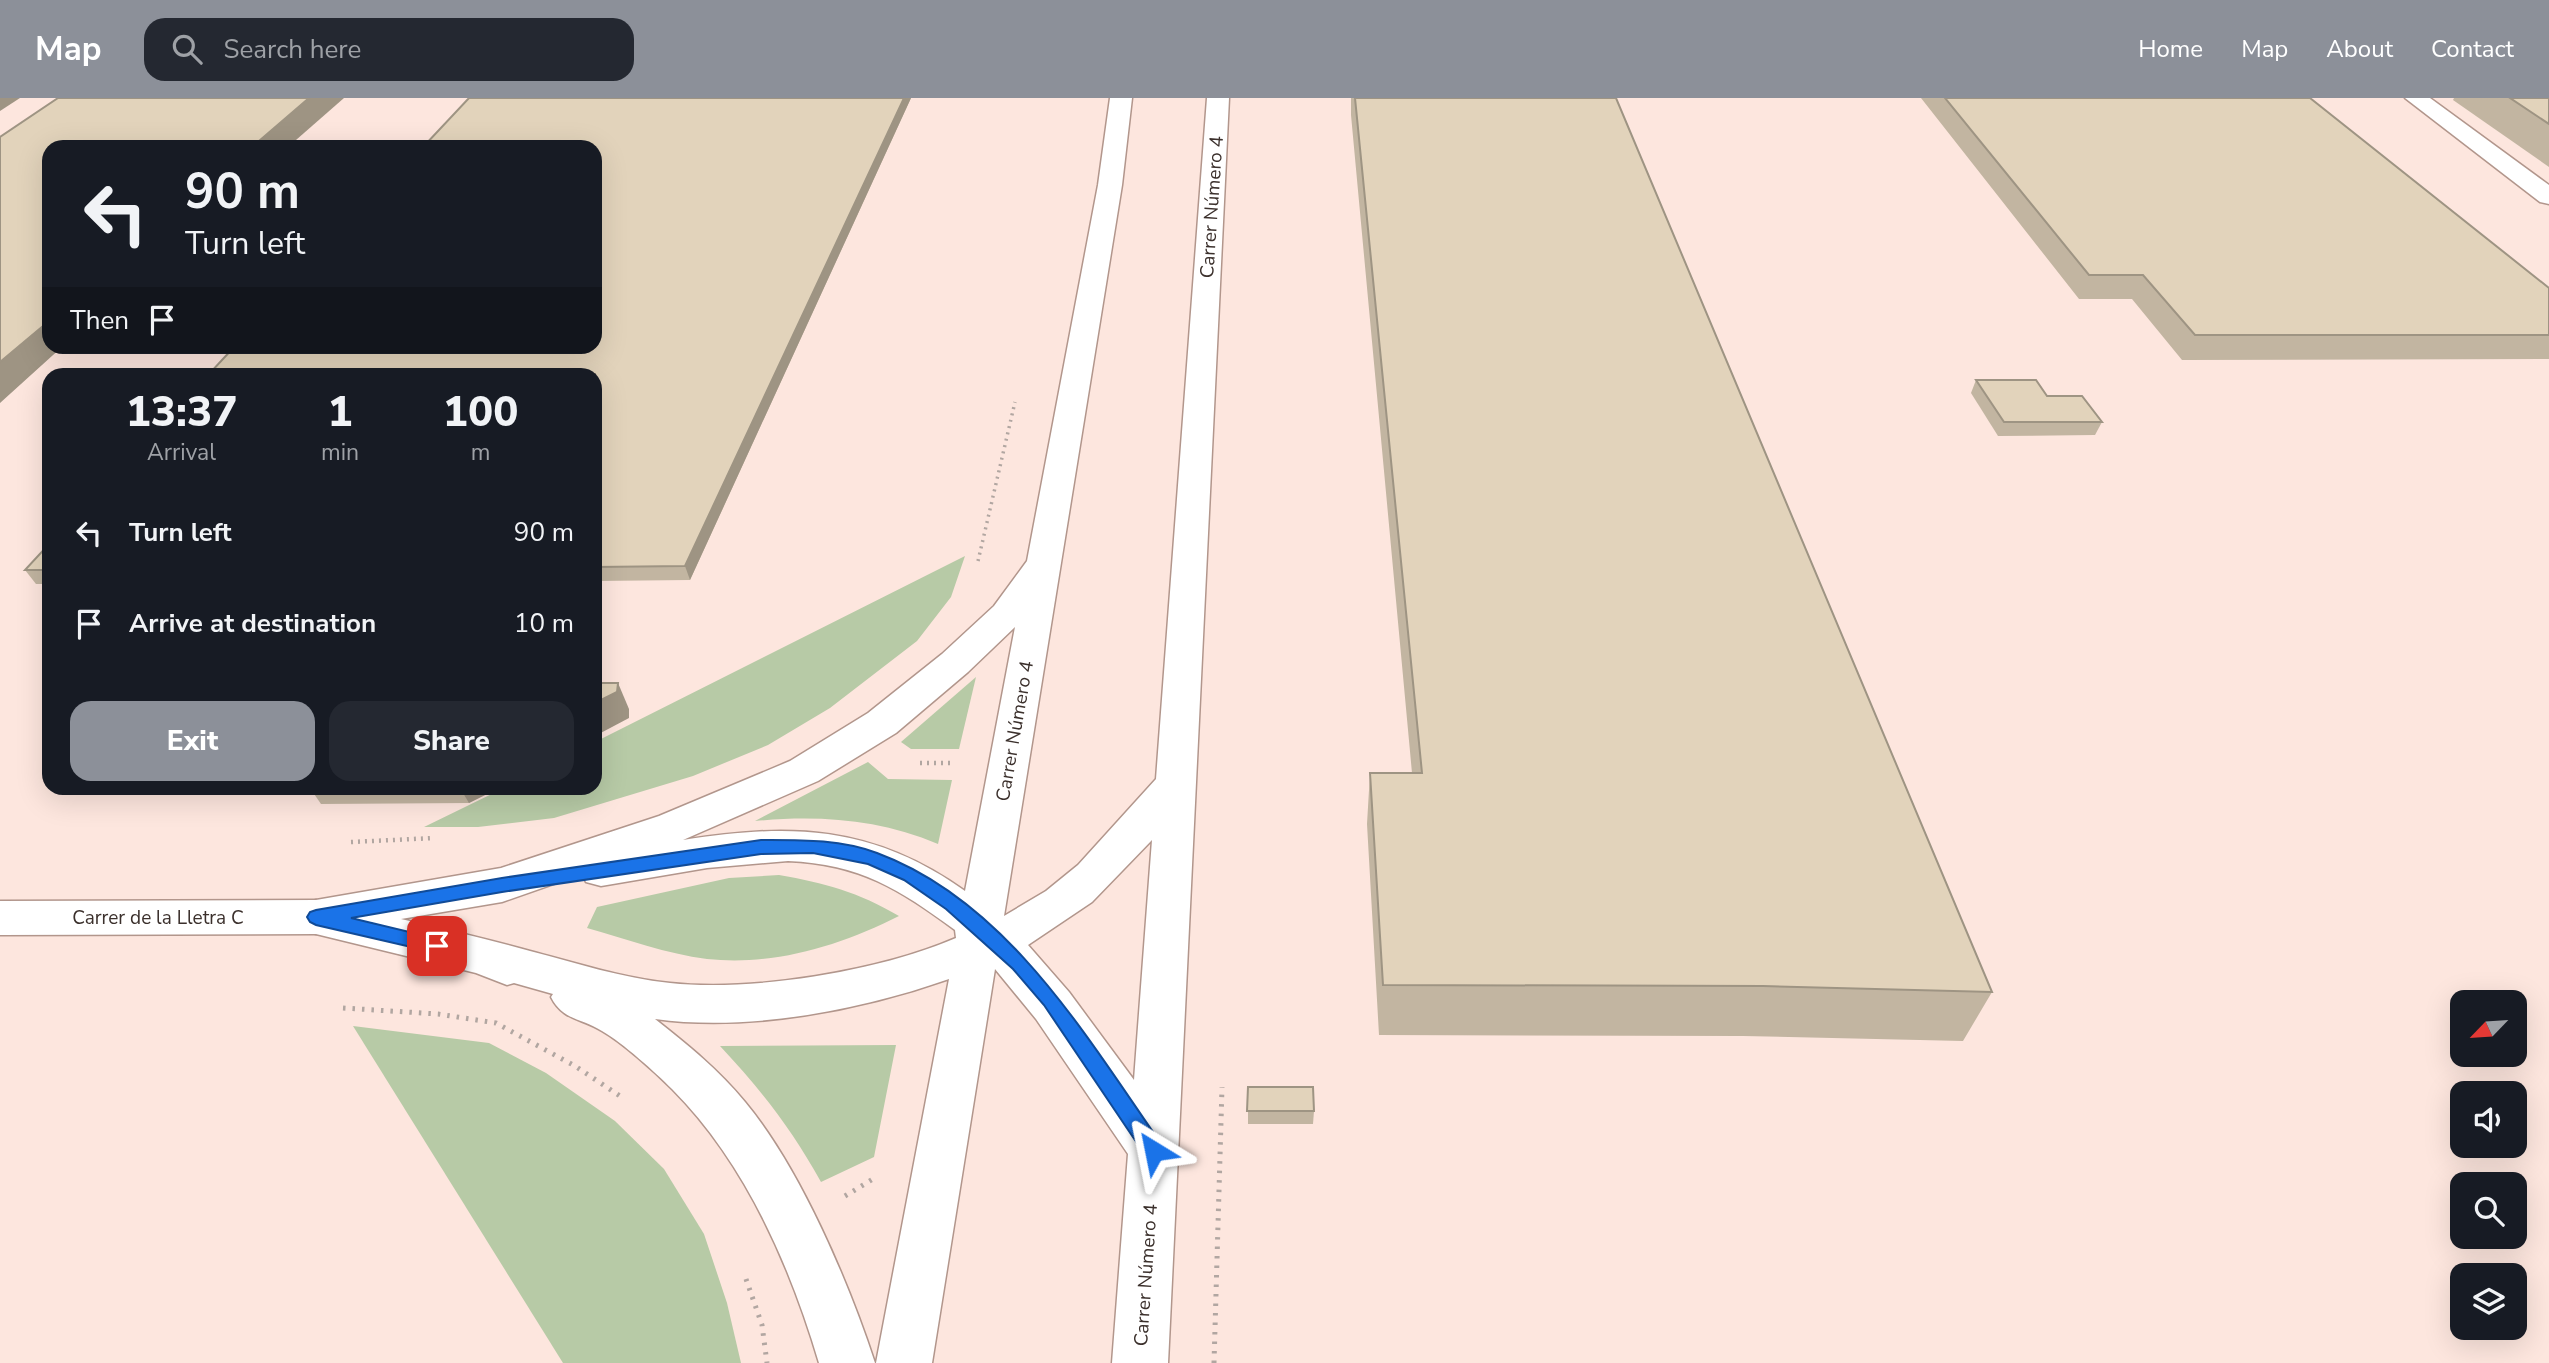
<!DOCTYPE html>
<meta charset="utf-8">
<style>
:root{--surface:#171b24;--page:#242831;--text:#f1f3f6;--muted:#9ea1a6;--accent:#8c9099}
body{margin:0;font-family:"Nunito Sans",sans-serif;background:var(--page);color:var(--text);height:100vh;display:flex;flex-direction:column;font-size:26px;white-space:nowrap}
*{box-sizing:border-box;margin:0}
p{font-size:23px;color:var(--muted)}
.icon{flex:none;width:38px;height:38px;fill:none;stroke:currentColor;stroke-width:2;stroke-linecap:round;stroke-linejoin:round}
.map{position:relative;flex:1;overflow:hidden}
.sheet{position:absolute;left:42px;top:270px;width:560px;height:427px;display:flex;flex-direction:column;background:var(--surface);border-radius:21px;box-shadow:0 7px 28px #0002}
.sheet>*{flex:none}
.guide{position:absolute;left:42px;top:42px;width:560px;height:214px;border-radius:21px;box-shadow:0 7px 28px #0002;background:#171b24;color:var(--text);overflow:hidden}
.needle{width:46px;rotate:245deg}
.buttons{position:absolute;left:2450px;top:892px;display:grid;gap:14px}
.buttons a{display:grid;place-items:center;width:77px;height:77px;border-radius:14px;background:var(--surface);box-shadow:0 7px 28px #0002;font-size:35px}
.pin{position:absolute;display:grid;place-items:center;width:60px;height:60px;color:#fff;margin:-30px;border-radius:14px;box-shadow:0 4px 10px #0006}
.me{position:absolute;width:77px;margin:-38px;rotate:325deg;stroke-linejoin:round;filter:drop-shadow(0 0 5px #0008)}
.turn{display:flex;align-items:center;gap:24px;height:147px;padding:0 28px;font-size:32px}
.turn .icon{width:91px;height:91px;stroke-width:2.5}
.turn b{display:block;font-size:49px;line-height:60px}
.then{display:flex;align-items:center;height:66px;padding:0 28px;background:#0003;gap:14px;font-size:26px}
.eta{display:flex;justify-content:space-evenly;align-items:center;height:119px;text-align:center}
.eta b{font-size:42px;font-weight:800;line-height:49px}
.button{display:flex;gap:14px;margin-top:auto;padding:14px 28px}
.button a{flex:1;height:80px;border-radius:21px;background:var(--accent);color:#fff;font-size:28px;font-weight:800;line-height:80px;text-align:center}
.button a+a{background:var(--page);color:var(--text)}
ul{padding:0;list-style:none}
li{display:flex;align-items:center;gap:21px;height:91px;padding:0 28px}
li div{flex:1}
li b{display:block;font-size:26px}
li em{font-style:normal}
header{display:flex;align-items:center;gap:42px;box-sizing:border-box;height:98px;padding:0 35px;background:var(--accent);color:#fff}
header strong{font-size:33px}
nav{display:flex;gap:38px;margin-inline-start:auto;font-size:24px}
.search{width:490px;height:63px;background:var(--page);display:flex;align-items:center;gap:18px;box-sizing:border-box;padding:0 24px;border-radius:21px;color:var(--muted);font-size:26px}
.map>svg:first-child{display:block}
</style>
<header>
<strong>Map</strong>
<div class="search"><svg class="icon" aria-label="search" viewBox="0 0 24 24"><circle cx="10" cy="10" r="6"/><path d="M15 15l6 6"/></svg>Search here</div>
<nav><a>Home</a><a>Map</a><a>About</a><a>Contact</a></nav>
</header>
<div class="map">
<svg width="2549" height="1265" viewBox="0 0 2549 1265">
<rect width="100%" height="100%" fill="#fef2ed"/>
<path fill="#fde6de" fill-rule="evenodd" d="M0,0h2549v1265h-2549zM49,49h546v199h-546zM49,276h546v414h-546zM2462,905h53v52h-53zM2462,996h53v52h-53zM2462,1087h53v52h-53zM2462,1178h53v52h-53z"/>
<g fill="#b7caa6">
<polygon points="965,458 951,499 917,543 830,610 768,647 693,678 554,720 478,729 424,729 504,690 595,690 595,644"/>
<polygon points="976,579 959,651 911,651 901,644"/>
<path d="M868,664l20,17 64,1 -14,64c-59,-25 -119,-29 -183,-23z"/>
<path d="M779,777c46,8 79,17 120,41 -60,30 -124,50 -192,43 -40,-5 -81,-20 -120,-31l10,-21 132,-29z"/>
<polygon points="353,928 489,945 546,975 615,1023 664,1071 704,1136 727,1205 741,1265 563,1265"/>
<path d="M896,947l-22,112 -53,25c-30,-54 -59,-91 -101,-136z"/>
</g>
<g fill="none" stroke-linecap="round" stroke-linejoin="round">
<defs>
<polygon id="lane" points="2405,0 2430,0 2549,87 2549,106 2540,104"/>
<polygon id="street" points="316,802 331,807 338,819 331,831 316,836 0,837 0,803"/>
<path id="secondary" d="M1110,0h22l-10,87 -118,731 42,-25 32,-26 78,-86 51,-681h22l-61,1265h-56l16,-209 -92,-135 -41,-50 -63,394h-56l73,-384c-88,31 -200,53 -294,40 33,26 64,51 90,83 55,66 103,179 130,261h-56c-29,-98 -74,-201 -147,-274 -17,-17 -49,-46 -70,-58 -20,-13 -39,-10 -51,-34l2,-3 -39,-11 -7,2 -31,-12 -160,-39 -15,-5 -7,-12 7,-12 15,-5 185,-32 158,-52 131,-55 78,-48 74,-59 52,-48 33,-45 71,-376zM1015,529l-50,264c-92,-66 -174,-68 -282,-51l135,-59 78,-48 72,-61zM1152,742l-18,240 -65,-88 -41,-47 64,-43zM788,763c72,3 111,28 167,69l1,8c-76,33 -204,54 -286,45 -48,-5 -94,-20 -140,-32 -43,-12 -86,-22 -129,-32l101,-17 80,-28 4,8 15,4 106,-18z"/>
</defs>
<use href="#lane" stroke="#b2968c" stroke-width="3"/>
<use href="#street" stroke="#b2968c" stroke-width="3"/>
<use href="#secondary" stroke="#b2968c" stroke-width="3"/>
<polyline stroke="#b1a6a1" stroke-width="3.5" stroke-dasharray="2 4.5" stroke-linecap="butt" points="978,463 1015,304"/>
<g stroke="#b1a6a1" stroke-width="4.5" stroke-dasharray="2 5" stroke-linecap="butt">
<polyline points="920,665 953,665"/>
<polyline points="351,744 434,740"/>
</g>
<g stroke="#b1a6a1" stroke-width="5" stroke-dasharray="2.5 7" stroke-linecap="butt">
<polyline points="343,910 438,916 496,925 575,968 623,1000"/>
<polyline points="845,1098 873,1081"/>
<polyline points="746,1181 762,1227 767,1265"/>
<polyline points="1214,1265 1222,989"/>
</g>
<use href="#lane" fill="#fff" fill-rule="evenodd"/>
<use href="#street" fill="#fff" fill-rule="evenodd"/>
<use href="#secondary" fill="#fff" fill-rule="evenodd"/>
</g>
<g fill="#c2b5a1">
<polygon points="469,0 911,0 690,482 595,483 595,276"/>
<polygon points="1351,0 1616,0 1992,894 1963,943 1743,938 1379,937 1367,726 1370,675 1412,675 1351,17"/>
<polygon points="1921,0 2310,0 2549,190 2549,261 2182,262 2132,201 2079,201"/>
<polygon points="2454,0 2549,0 2549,69 2453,2"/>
<polygon points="1976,282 2047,298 2102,324 2095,337 1998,338 1971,295"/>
<polygon points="49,446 49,486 36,486 25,472"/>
<polygon points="310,690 499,690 469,705 321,706"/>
<polygon points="1248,989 1314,1013 1313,1026 1248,1026"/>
</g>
<g fill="#9e9483">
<polygon points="0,0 20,0 0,13"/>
<polygon points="309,0 344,0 288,49 252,49"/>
<polygon points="904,0 911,0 690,482 685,468"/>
<polygon points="49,223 49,248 63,248 0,305 0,264"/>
<polygon points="618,585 629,611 629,620 595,638 595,605"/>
<polygon points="460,690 499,690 469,705"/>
</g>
<g fill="#e2d3bb" stroke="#9e9483" stroke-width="2">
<polygon points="58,0 309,0 252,49 49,49 49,223 0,264 0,39"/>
<polygon points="469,0 904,0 685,468 595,469 595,276 209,276 235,248 595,248 595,49 423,49"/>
<polygon points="1355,0 1616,0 1992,894 1763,888 1383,887 1370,675 1422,675"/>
<polygon points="1945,0 2310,0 2549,190 2549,237 2195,237 2143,177 2089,177"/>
<polygon points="2510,0 2549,0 2549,26"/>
<polygon points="1976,282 2036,282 2047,298 2082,298 2102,324 2004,324"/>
<polygon points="49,446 49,472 25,472"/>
<polygon points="595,585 618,585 617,594 595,605"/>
<polygon points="1248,989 1313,989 1314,1013 1247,1013"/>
</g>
<path fill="#1a73e8" stroke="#114b97" stroke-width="2" d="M761,742c39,0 79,-1 116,13 130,48 209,183 285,292l3,6 -3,7 -8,2 -7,-2 -103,-153 -31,-36 -67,-60 -42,-29 -36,-16 -55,-11 -52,1 -259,38 -151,26 92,22 3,6 -3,5 -6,2 -121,-28 -6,-3 -3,-5 3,-5 6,-2 186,-32z"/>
<g text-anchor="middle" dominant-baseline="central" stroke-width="7" stroke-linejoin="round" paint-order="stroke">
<g font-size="19" fill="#3b302c" stroke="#fff">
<text transform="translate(1212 109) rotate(-86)">Carrer Número 4</text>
<text transform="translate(1015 633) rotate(-80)">Carrer Número 4</text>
<text x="158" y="820">Carrer de la Lletra C</text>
<text transform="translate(1146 1177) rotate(-86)">Carrer Número 4</text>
</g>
</g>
</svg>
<div class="buttons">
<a><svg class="needle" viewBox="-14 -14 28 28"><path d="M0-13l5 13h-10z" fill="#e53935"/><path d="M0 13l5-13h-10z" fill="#9ea1a6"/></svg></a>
<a><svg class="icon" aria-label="sound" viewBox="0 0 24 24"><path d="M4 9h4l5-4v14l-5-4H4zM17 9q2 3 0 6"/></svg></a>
<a><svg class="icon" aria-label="search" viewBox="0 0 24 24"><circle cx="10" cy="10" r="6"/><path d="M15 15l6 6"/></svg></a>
<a><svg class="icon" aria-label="layers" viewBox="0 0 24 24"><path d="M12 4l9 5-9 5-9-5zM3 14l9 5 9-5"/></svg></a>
</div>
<div class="pin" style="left:437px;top:848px;background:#d93025"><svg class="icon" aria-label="arrive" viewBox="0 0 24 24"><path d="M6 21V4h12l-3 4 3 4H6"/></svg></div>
<svg class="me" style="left:1154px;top:1053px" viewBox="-20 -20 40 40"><path d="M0-17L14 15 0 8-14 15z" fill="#1a73e8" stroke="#fff" stroke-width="4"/></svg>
<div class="guide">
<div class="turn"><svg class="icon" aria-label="left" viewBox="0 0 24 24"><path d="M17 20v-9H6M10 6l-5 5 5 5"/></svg><div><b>90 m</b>Turn left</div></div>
<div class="then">Then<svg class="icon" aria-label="arrive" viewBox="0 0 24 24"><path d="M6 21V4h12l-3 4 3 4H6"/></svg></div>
</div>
<section class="sheet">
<div class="eta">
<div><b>13:37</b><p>Arrival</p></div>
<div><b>1</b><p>min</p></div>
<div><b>100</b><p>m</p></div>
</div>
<ul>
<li><svg class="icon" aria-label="left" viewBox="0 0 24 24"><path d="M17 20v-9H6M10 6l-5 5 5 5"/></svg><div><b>Turn left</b></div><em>90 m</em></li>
<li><svg class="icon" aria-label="arrive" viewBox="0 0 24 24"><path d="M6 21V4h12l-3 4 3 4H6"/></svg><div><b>Arrive at destination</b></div><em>10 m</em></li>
</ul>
<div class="button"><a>Exit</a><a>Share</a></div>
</section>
</div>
